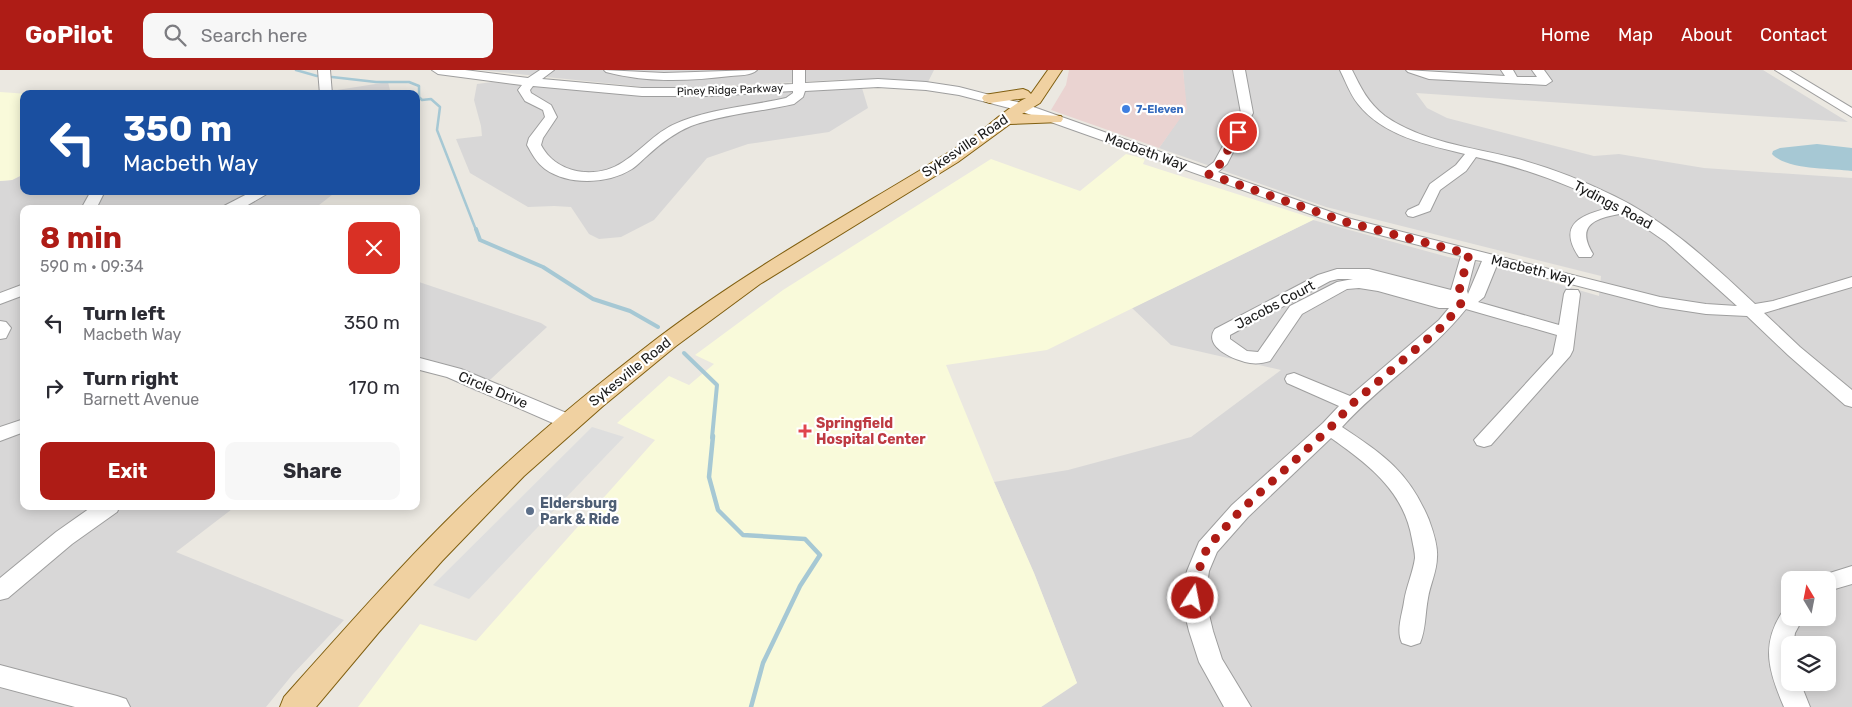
<!DOCTYPE html>
<meta charset="utf-8">
<style>
:root{--surface:#fff;--page:#f7f7f7;--text:#2b2b33;--muted:#7c7c81;--accent:#ae1c16}
body{margin:0;font-family:Rubik,sans-serif;background:var(--page);color:var(--text);height:100vh;display:flex;flex-direction:column;font-size:19px;white-space:nowrap}
*{box-sizing:border-box;margin:0}
p{font-size:16px;color:var(--muted)}
.icon{flex:none;width:28px;height:28px;fill:none;stroke:currentColor;stroke-width:2;stroke-linecap:round;stroke-linejoin:round}
.map{position:relative;flex:1;overflow:hidden}
.details{position:absolute;left:20px;top:135px;width:400px;height:305px;display:flex;flex-direction:column;background:var(--surface);border-radius:10px;box-shadow:0 2px 12px #0003}
.details>*{flex:none}
.top-card{position:absolute;left:20px;top:20px;width:400px;height:105px;border-radius:10px;box-shadow:0 2px 12px #0003;background:#1a4fa0;color:#fff;overflow:hidden}
.needle{width:32px;rotate:350deg}
.fabs{position:absolute;left:1781px;top:501px;display:grid;gap:10px}
.fabs a{display:grid;place-items:center;width:55px;height:55px;border-radius:10px;background:var(--surface);box-shadow:0 2px 12px #0003;font-size:25px}
.pin{position:absolute;display:grid;place-items:center;width:42px;height:42px;color:#fff;margin:-21px;border:2px solid #fff;border-radius:50%;box-shadow:0 1px 5px #0007}
.me{position:absolute;width:55px;margin:-28px;rotate:11deg;stroke-linejoin:round;filter:drop-shadow(0 0 4px #0008)}
.turn{display:flex;align-items:center;gap:18px;height:105px;padding:0 20px;font-size:22px}
.turn .icon{width:65px;height:65px;stroke-width:2.5}
.turn b{display:block;font-size:35px;line-height:42px}
.round{display:grid;place-items:center;flex:none;width:52px;height:52px;border-radius:10px;background:var(--page)}
.headline{display:flex;align-items:center;justify-content:space-between;height:85px;padding:0 20px}
h1{font-size:30px;font-weight:700;line-height:38px;color:var(--accent)}
.primary-button{display:flex;gap:10px;margin-top:auto;padding:10px 20px}
.primary-button a{flex:1;height:58px;border-radius:10px;background:var(--accent);color:#fff;font-size:20px;font-weight:700;line-height:58px;text-align:center}
.primary-button a+a{background:var(--page);color:var(--text)}
ul{padding:0;list-style:none}
li{display:flex;align-items:center;gap:15px;height:65px;padding:0 20px}
li div{flex:1}
li b{display:block;font-size:19px}
li em{font-style:normal}
header{display:flex;align-items:center;gap:30px;box-sizing:border-box;height:70px;padding:0 25px;background:var(--accent);color:#fff}
header strong{font-size:24px}
nav{display:flex;gap:28px;margin-inline-start:auto;font-size:18px}
.search{width:350px;height:45px;background:var(--page);display:flex;align-items:center;gap:12px;box-sizing:border-box;padding:0 18px;border-radius:10px;color:var(--muted);font-size:19px}
.map>svg:first-child{display:block}
</style>
<header>
<strong>GoPilot</strong>
<div class="search"><svg class="icon" aria-label="search" viewBox="0 0 24 24"><circle cx="10" cy="10" r="6"/><path d="M15 15l6 6"/></svg>Search here</div>
<nav><a>Home</a><a>Map</a><a>About</a><a>Contact</a></nav>
</header>
<div class="map">
<svg width="1852" height="637" viewBox="0 0 1852 637">
<rect width="100%" height="100%" fill="#ebe8e1"/>
<g fill="#d8d7d7" fill-rule="evenodd">
<polygon points="480,0 934,0 928,12 889,9 857,9 677,18 653,18"/>
<path d="M1183,0h580l85,52 -432,-29 11,15 20,10 147,38 25,-2 85,14 148,10v529h-811l36,-24 -43,-110 -40,-91 74,-12 123,-33 90,-67 -110,-25 -39,-37 181,-88 135,37 49,9 102,30 2,-20 -275,-69 -167,-59 27,-39zM1790,510h38v38h-38zM1790,575h38v37h-38z"/>
<polygon points="388,12 391,24 318,24 318,23"/>
<polygon points="492,12 665,26 862,18 868,38 829,62 748,74 707,88 654,150 621,167 599,169 589,164 571,137 554,136 528,137 470,103 456,69 482,66 481,56 474,30 477,14"/>
<polygon points="24,104 24,121 337,121 314,139 24,139 24,436 236,436 176,482 344,550 293,604 266,637 0,637 0,111 12,110"/>
<polygon points="416,211 541,253 547,257 477,322 435,302 416,297"/>
</g>
<polygon fill="#ead3d1" points="1069,0 1183,0 1187,39 1159,78 1051,40 1066,15"/>
<g fill="#f9fada">
<polygon points="0,22 28,24 24,24 24,104 12,110 0,111"/>
<polygon points="1126,84 1145,89 1143,94 1315,149 1047,280 946,295 994,412 1034,503 1077,613 1041,637 358,637 420,554 476,571 655,370 617,353 669,306 689,315 714,294 695,285 783,220 991,89 1080,121"/>
</g>
<polygon fill="#dedede" points="592,357 624,367 469,529 433,515"/>
<path fill="#a6c8d4" d="M1817,74l35,4v23c-22,-3 -65,-1 -80,-17l1,-3 7,-3z"/>
<g fill="none" stroke-linecap="round" stroke-linejoin="round">
<g stroke="#a6c8d4" stroke-width="2.5">
<polyline points="296,0 317,6"/>
<polyline points="332,7 376,12 409,12 419,16 419,27 422,30 431,29 440,37 437,60 476,160"/>
</g>
<g stroke="#a6c8d4" stroke-width="4">
<polyline points="476,159 480,170 543,197 593,229 630,241 658,257"/>
<polyline points="684,283 717,315 712,368"/>
</g>
<polyline stroke="#a6c8d4" stroke-width="4.5" points="713,366 709,407 718,440 743,465 805,469 820,485 800,516 763,593 751,637"/>
<defs>
<g id="minor">
<polygon points="318,0 330,0 332,24 320,24"/>
<path d="M432,0h33l63,8 12,-8h14l-12,9 100,9h68l83,-4v-14h12v13l73,-4 48,3 33,5 66,17 181,64 8,-6 27,-49 -8,-43h12l8,43 -26,51 -9,8 133,47 309,78 46,7 31,2 -71,-64 -42,-29c-26,5 -50,10 -31,41l-2,3h-12c-23,-34 4,-43 34,-50 -44,-23 -89,-39 -137,-50l-10,14 -26,19 -10,21 -17,6 -5,-1 -2,-3 2,-3 11,-5 11,-21 26,-19 9,-11c-37,-9 -82,-18 -107,-50 -8,-10 -12,-22 -18,-34h12c9,18 16,33 33,46 37,26 86,31 129,42 35,9 68,22 100,38 54,26 97,67 141,108l18,-3 79,-24v10l-88,26 36,34 52,43v17l-7,-2 -57,-50 -41,-39 -41,-2 -46,-7 -163,-42 -13,32 -6,5 81,23 5,-31 2,-4h12l2,4 -7,56 -3,6 -79,89 -7,2 -7,-2 -3,-5 79,-86 4,-19 -91,-26c-36,45 -86,76 -124,118 42,28 67,45 87,93 4,11 9,26 8,37 0,14 -7,28 -9,41 -3,15 -2,31 -8,45l-9,3 -9,-3c-6,-12 0,-28 2,-41 2,-15 9,-29 11,-44 0,-6 -2,-13 -3,-19 -8,-48 -44,-75 -81,-101l-83,79 -31,35 -8,19 -4,27 8,33 9,28 29,48h-27l-25,-45 -10,-31 -8,-33 6,-27 12,-29 33,-37 91,-82 16,-17 -52,-23 -2,-4 2,-4 7,-2 56,23 89,-76 10,-12h-10l-61,-17 -19,-3 -12,1 -45,25 -32,47c-6,2 -13,3 -20,2 -14,-2 -48,-16 -35,-34l103,-54 19,-6h32l82,21 10,-34 -120,-31 -324,-115 -58,-15 -33,-5 -48,-3 -73,4 -2,6 -9,7c-34,8 -70,10 -103,22 -17,7 -31,18 -44,30 -5,4 -9,9 -15,13 -24,15 -63,17 -87,0 -8,-6 -13,-15 -18,-24l2,-7 16,-21 -2,-7 -18,-9 -7,-11 4,-5 -84,-11zM533,16l109,10h68l83,-5v2l-7,5c-35,8 -71,10 -104,23 -27,10 -37,27 -59,41 -27,18 -67,12 -82,-17l2,-7 14,-21 -6,-12 -20,-12 -1,-3zM1475,190l7,1 -14,33 -1,-3zM1338,209h15l-16,3 -47,24 -32,46 -11,-1 -17,-12v-4l100,-54z"/>
<path d="M604,0l60,3 93,-3c-6,6 -18,5 -26,6 -42,5 -84,7 -125,-4z"/>
<polygon points="1406,0 1505,6 1501,0 1513,0 1517,7 1537,7 1532,0 1544,0 1552,11 1546,15 1429,9 1408,2"/>
<polygon points="1775,0 1789,0 1852,38 1852,47"/>
<polygon points="91,121 105,121 96,139 81,139"/>
<polygon points="253,121 272,121 241,139 222,139 224,136"/>
<polygon points="24,214 24,225 0,234 0,223"/>
<polygon points="0,251 6,252 11,258 6,268 0,269"/>
<polygon points="416,287 461,299 576,347 579,352 576,357 569,359 562,357 447,307 416,299"/>
<polygon points="24,349 24,362 0,371 0,357"/>
<polygon points="93,436 120,436 117,442 72,474 8,528 0,530 0,508 56,462"/>
<polygon points="1852,496 1852,514 1828,521 1828,510 1818,510 1820,506"/>
<path d="M1790,539v9h13l-8,15 -2,12h-3v37h10l10,25h-26c-15,-35 -24,-62 -1,-96z"/>
<polygon points="0,595 117,626 126,629 130,637 75,637 0,617"/>
</g>
<path id="major" d="M1048,0h14l-22,33 -18,11 39,2 2,3 -2,3 -51,2 -52,38 -198,122 -84,62 -73,60 -79,70 -82,85 -63,71 -63,75h-36l4,-10c72,-81 143,-162 223,-234 48,-44 100,-86 152,-126 82,-62 172,-113 260,-166 20,-13 41,-25 61,-39 15,-12 29,-25 46,-34l-36,5 -6,-2 -2,-3 2,-3 39,-6 5,2 3,3z"/>
</defs>
<use href="#minor" stroke="#9e9e9e" stroke-width="2"/>
<use href="#major" stroke="#805f10" stroke-width="2"/>
<use href="#minor" fill="#fff" fill-rule="evenodd"/>
<use href="#major" fill="#f0d1a1" fill-rule="evenodd"/>
</g>
<g fill="none" stroke-linecap="round" stroke-linejoin="round">
<polyline stroke="#ae1c16" stroke-width="9" stroke-dasharray="0 16.2" points="1193,528 1198,502 1207,478 1240,441 1330,358 1352,334 1445,254 1462,232 1459,221 1469,184 1346,152 1208,104 1220,94 1238,62"/>
</g>
<circle fill="#3f7fe0" stroke="#fff" stroke-width="2" cx="1126" cy="39" r="5"/>
<path fill="#e0444e" stroke="#fff" stroke-width="2" d="M802.5 353.5h5v5h5v5h-5v5h-5v-5h-5v-5h5z"/>
<circle fill="#5c6f8a" stroke="#fff" stroke-width="2" cx="530" cy="441" r="5"/>
<g text-anchor="middle" dominant-baseline="central" stroke-width="4.5" stroke-linejoin="round" paint-order="stroke">
<g font-size="11" fill="#1a1a1a" stroke="#fff">
<text transform="translate(730 20) rotate(-2)">Piney Ridge Parkway</text>
</g>
<g font-size="11" font-weight="bold" fill="#366cbe" stroke="#fff" text-anchor="start">
<text x="1136" y="39">7-Eleven</text>
</g>
<g font-size="14" fill="#1a1a1a" stroke="#fff">
<text transform="translate(965 76) rotate(-34)">Sykesville Road</text>
<text transform="translate(1146 82) rotate(20)">Macbeth Way</text>
<text transform="translate(1613 135) rotate(28)">Tydings Road</text>
<text transform="translate(1533 200) rotate(14)">Macbeth Way</text>
<text transform="translate(1275 235) rotate(-28)">Jacobs Court</text>
<text transform="translate(630 302) rotate(-39)">Sykesville Road</text>
<text transform="translate(493 320) rotate(23)">Circle Drive</text>
</g>
<g font-size="14" font-weight="bold" fill="#be3a42" stroke="#fff" text-anchor="start">
<text x="816" y="353">Springfield<tspan x="816" dy="16">Hospital Center</tspan></text>
</g>
<g font-size="14" font-weight="bold" fill="#4e5e75" stroke="#fff" text-anchor="start">
<text x="540" y="433">Eldersburg<tspan x="540" dy="16">Park &amp; Ride</tspan></text>
</g>
</g>
</svg>
<div class="fabs">
<a><svg class="needle" viewBox="-14 -14 28 28"><path d="M0-13l5 13h-10z" fill="#e53935"/><path d="M0 13l5-13h-10z" fill="#7c7c81"/></svg></a>
<a><svg class="icon" aria-label="layers" viewBox="0 0 24 24"><path d="M12 4l9 5-9 5-9-5zM3 14l9 5 9-5"/></svg></a>
</div>
<div class="pin" style="left:1238px;top:62px;background:#d93025"><svg class="icon" aria-label="arrive" viewBox="0 0 24 24"><path d="M6 21V4h12l-3 4 3 4H6"/></svg></div>
<svg class="me" style="left:1193px;top:528px" viewBox="-20 -20 40 40"><circle r="17" fill="#ae1c16" stroke="#fff" stroke-width="3"/><path d="M0-11L8 9 0 5-8 9z" fill="#fff"/></svg>
<div class="top-card">
<div class="turn"><svg class="icon" aria-label="left" viewBox="0 0 24 24"><path d="M17 20v-9H6M10 6l-5 5 5 5"/></svg><div><b>350 m</b>Macbeth Way</div></div>
</div>
<section class="details">
<div class="headline"><div><h1>8 min</h1><p>590 m · 09:34</p></div><a class="round" style="background:#d93025;color:#fff"><svg class="icon" aria-label="close" viewBox="0 0 24 24"><path d="M6 6l12 12M18 6L6 18"/></svg></a></div>
<ul>
<li><svg class="icon" aria-label="left" viewBox="0 0 24 24"><path d="M17 20v-9H6M10 6l-5 5 5 5"/></svg><div><b>Turn left</b><p>Macbeth Way</p></div><em>350 m</em></li>
<li><svg class="icon" aria-label="right" viewBox="0 0 24 24"><path d="M7 20v-9h11M14 6l5 5-5 5"/></svg><div><b>Turn right</b><p>Barnett Avenue</p></div><em>170 m</em></li>
</ul>
<div class="primary-button"><a>Exit</a><a>Share</a></div>
</section>
</div>
